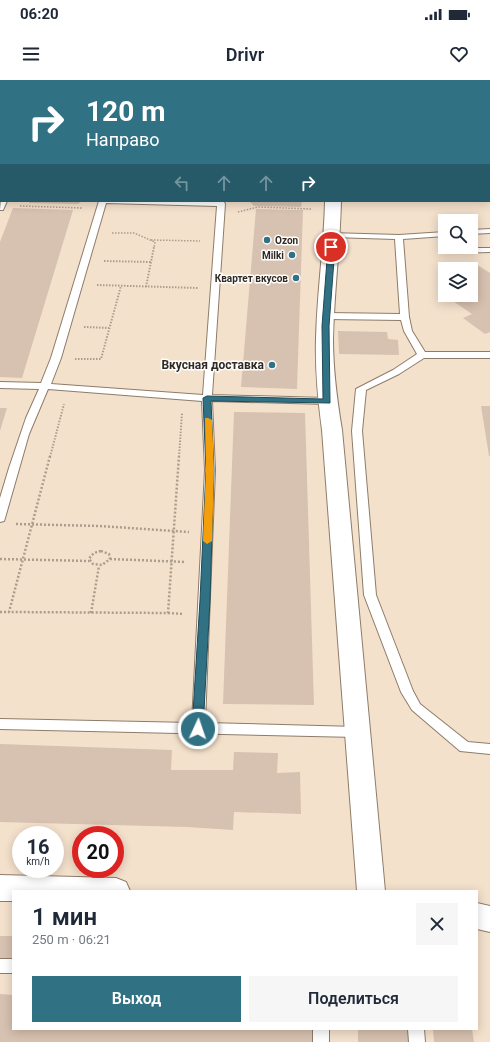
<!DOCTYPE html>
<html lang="ru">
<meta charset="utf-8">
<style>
:root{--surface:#fff;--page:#f6f6f7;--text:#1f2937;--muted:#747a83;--accent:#307184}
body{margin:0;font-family:Roboto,sans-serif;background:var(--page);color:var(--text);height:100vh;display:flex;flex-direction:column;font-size:15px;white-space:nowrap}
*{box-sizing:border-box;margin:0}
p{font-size:13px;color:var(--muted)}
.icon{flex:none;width:22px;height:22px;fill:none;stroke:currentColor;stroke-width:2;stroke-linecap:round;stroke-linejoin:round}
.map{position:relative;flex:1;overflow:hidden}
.side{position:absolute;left:12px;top:810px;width:466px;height:140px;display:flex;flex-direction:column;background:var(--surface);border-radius:0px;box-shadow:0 2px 10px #0003}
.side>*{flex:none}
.hud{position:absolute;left:0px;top:0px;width:490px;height:122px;box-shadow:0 2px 10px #0003;background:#307184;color:#fff;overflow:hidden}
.controls{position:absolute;left:438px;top:134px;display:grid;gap:8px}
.controls a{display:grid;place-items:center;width:40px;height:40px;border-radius:0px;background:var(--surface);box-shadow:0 2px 10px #0003;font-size:20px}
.speed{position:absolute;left:12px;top:746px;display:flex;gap:8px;font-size:20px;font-weight:700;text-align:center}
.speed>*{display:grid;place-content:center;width:52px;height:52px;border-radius:50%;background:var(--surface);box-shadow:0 2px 10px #0003;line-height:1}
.speed small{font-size:10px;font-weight:400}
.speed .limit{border:6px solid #d22;background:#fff;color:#111}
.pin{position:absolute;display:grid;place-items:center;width:34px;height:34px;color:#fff;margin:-17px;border:2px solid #fff;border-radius:50%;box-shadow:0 1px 4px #0007}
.me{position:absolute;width:44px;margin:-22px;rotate:3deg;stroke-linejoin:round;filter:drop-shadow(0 0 3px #0008)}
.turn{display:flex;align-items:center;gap:14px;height:84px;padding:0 20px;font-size:18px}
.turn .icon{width:52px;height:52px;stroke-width:2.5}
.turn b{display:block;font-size:28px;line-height:34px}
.lanes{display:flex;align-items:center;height:38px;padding:0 20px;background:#0003;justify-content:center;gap:20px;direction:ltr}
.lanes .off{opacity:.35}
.round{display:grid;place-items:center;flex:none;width:42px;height:42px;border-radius:0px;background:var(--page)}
.head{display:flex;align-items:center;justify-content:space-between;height:68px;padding:0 20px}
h1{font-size:24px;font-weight:600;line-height:30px}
.action{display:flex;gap:8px;margin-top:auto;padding:8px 20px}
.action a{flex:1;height:46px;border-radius:0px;background:var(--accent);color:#fff;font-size:16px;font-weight:600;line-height:46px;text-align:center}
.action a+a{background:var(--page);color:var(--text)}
.status{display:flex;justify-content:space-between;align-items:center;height:28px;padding:0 20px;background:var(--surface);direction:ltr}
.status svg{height:11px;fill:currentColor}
header{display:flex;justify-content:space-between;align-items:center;height:52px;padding:0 20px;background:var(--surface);font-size:18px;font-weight:600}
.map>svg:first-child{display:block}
</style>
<div class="status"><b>06:20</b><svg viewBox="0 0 49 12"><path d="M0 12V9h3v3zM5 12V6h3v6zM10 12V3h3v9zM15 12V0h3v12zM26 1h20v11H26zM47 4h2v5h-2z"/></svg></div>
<header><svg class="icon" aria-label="menu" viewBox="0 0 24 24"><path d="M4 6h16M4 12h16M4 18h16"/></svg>Drivr<svg class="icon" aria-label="heart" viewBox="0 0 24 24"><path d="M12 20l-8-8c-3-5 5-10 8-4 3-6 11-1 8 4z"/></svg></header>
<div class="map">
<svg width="490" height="962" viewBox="0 0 490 962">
<rect width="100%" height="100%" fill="#f4e1cc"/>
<polygon fill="#c2d9ad" points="324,0 490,0 490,86 489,1"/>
<g fill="#d7c1b0">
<polygon points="29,121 82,121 78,124 29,123"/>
<polygon points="249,121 302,121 301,127 254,126"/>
<polygon points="13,128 73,130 22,298 0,297 0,162"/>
<polygon points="256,129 303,130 297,309 241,307"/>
<polygon points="479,186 490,193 490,252 485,254 463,238 472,234 441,213 445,211 445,215 471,215 471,189"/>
<polygon points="338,251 387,252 388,259 398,260 399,275 339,274"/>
<polygon points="481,326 490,326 490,376 489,376"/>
<polygon points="0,328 7,328 0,351"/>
<polygon points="234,332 305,333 314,625 223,624"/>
<polygon points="0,664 172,670 171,690 233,690 234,672 278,673 277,693 300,692 301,734 234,732 233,750 187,747 0,742"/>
<rect x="0" y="856" width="13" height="33"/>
<polygon points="0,914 13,915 13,949 315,949 315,962 0,962"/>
<polygon points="358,949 418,949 419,962 358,962"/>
<polygon points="433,949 472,949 474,962 434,962"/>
</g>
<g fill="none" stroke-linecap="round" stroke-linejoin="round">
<defs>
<g id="service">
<rect x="222" y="0" width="6" height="1"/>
<polygon points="1,119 1,121 7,121 3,130 0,130"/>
<path d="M99,121l125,1 1,2 -13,191 115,3 5,3 -5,3 -115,-3 3,69 -10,253 152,4 4,1 2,4 -2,4 -4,1 -357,-8v-10l192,4 13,-253 -3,-69 -154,-12 -19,45 -24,84 -1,3 -4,1v-24l9,-30 17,-50 13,-29 -39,-1v-6l41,1 10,-25zM106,123l111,3 -14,189 -152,-11 10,-26z"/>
<polygon points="490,149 490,153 471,154 471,150"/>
<polygon points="445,152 445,156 403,159 409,237 412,251 425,272 490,272 490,278 424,278 399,294 366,310 362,351 376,515 413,611 420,624 468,662 490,664 490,674 460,671 412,630 401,612 364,515 352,351 356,309 393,290 417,274 404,251 401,240 327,239 323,236 327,233 400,234 395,159 332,157 329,157 329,153 399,155"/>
<polygon points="450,167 458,167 458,168 490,168 490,172 454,173 450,171"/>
<rect x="0" y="879" width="13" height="14"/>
<rect x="313" y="949" width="16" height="13"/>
<polygon points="408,949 424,949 425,962 409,962"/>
</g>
<g id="minor">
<path d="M325,121h16c-1,46 -7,92 -8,138 0,30 4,61 9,91l43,461h-28l-35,-461c-4,-30 -7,-61 -6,-92 1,-45 8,-91 9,-137z"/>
<polygon points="0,795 116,798 126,802 130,811 13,811 13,821 0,821"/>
<polygon points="477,823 490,826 490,852 477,849"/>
</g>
<g id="tertiary">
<rect x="296" y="0" width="13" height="1"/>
<rect x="489" y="98" width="1" height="8"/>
</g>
</defs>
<use href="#service" stroke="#8e7c6a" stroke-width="2"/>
<use href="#minor" stroke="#8e7c6a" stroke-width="2"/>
<use href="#tertiary" stroke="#8e7c6a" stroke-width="2"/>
<g stroke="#ab9d8c" stroke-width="1.5" stroke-dasharray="1.5 1.5" stroke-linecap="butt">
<polyline points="273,0 275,1"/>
<polyline points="20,126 82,128"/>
<polyline points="238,132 258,127 311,129"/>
<polyline points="112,153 134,153 155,162 154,168"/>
<polyline points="151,160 200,161"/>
</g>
<g stroke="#ab9d8c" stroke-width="2" stroke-dasharray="1.5 1.5" stroke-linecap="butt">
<polyline points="104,181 151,182"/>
<polyline points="97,205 198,208"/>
<polyline points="146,207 154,167"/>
<polyline points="84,247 109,248"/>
<polyline points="75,279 101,279 121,206"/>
<polyline points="50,377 64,324"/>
<polyline points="179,377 182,333"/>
</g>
<g stroke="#ab9d8c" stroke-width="2.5" stroke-dasharray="2 2" stroke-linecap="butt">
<polyline points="50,376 9,532 168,533 179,376"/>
<polyline points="16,444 100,446 189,452"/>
<path d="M101,471l8,3 1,5 -8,6 -9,-1 -4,-5c3,-5 6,-7 12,-8z"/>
<polyline points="0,479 89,481"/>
<polyline points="110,479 186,482"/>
<polyline points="0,532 9,532"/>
<polyline points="91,533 99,486"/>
<polyline points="168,533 184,534"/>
</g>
<use href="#service" fill="#fff" fill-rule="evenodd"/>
<use href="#minor" fill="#fff" fill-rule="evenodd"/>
<use href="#tertiary" fill="#fff" fill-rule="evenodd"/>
</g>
<polygon fill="#307184" stroke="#1f4956" points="331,165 335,167 329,246 330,323 211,321 214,390 210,520 203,649 201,652 198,653 194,652 192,649 200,520 206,390 203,318 207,316 323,319 322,246 328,167"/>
<polygon fill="#f59e0b" points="205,338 208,338 212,340 214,390 212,461 207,464 203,461 206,390"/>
<g fill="#307184" stroke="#fff" stroke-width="1.5">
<circle cx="267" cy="160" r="4"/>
<circle cx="292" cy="175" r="4"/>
<circle cx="296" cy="198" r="4"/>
<circle cx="272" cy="285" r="4"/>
</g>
<g text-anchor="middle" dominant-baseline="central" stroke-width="3" stroke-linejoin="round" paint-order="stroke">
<g font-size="10" font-weight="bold" fill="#312a22" stroke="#fff" text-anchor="end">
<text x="275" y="160" text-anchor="start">Ozon</text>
<text x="284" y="175">Milki</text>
<text x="288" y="198">Квартет вкусов</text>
</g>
<g font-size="12" font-weight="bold" fill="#312a22" stroke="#fff" text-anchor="end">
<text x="264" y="285">Вкусная доставка</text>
</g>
</g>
</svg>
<div class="controls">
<a><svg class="icon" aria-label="search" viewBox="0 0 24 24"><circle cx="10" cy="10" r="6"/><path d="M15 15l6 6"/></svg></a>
<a><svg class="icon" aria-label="layers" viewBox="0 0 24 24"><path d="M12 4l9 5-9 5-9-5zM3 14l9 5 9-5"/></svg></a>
</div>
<div class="speed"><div>16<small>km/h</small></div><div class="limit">20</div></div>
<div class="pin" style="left:331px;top:167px;background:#d93025"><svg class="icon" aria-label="arrive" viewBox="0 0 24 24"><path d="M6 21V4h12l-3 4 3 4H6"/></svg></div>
<svg class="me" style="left:198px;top:649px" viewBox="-20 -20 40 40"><circle r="17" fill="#307184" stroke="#fff" stroke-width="3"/><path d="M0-11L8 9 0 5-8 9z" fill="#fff"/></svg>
<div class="hud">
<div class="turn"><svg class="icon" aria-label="right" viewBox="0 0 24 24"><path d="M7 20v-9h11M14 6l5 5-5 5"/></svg><div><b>120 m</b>Направо</div></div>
<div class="lanes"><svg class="icon off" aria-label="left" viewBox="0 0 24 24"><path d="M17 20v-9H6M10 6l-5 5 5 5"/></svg><svg class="icon off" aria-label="ahead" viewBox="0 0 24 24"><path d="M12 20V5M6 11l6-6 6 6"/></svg><svg class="icon off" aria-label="ahead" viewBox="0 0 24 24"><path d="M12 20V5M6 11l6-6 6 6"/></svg><svg class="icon" aria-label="right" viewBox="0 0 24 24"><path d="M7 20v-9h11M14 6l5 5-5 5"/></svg></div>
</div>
<section class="side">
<div class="head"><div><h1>1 мин</h1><p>250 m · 06:21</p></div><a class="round"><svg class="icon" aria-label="close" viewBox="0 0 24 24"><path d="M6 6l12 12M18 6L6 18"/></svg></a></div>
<div class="action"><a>Выход</a><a>Поделиться</a></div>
</section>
</div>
